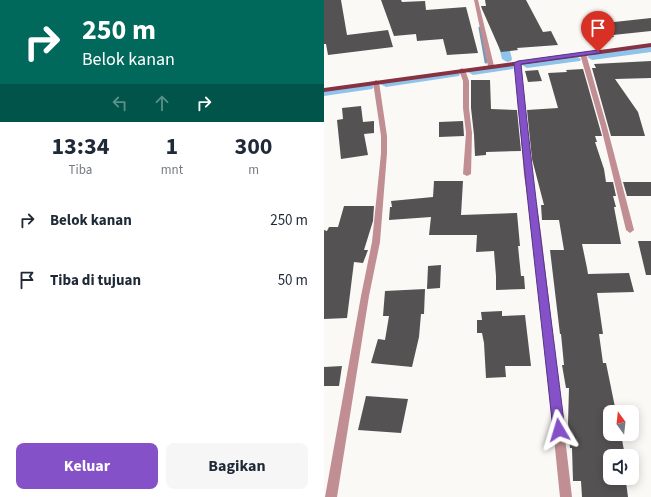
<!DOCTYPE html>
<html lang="id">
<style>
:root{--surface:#fff;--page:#f6f6f7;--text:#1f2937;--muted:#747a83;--accent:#8551c9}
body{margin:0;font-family:"Source Sans 3",sans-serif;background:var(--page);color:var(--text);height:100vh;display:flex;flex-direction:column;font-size:15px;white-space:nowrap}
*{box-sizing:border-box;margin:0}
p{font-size:13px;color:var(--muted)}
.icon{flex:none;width:22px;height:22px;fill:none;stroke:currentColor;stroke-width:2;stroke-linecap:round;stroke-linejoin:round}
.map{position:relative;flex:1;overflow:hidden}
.side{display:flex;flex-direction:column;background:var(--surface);width:324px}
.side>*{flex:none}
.hud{background:#00695c;color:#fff;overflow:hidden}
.needle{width:26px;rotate:345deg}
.tools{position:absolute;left:279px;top:405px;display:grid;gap:8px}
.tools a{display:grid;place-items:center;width:36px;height:36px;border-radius:8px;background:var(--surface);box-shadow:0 2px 10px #0003;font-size:20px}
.pin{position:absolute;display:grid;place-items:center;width:34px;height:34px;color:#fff;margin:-41px -17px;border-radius:50% 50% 50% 0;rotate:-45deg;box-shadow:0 0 4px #0007}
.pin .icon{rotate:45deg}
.me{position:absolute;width:44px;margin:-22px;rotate:353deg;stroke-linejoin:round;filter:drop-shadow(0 0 3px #0008)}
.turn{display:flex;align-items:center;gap:14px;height:84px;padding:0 16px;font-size:18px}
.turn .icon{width:52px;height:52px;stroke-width:2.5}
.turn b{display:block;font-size:28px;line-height:34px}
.lanes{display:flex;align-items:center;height:38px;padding:0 16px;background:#0003;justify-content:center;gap:20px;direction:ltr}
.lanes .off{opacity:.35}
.eta{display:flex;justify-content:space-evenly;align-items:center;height:68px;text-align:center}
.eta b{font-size:24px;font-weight:700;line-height:28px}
.primary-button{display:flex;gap:8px;margin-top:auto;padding:8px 16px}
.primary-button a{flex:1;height:46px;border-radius:8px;background:var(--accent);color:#fff;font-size:16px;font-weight:700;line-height:46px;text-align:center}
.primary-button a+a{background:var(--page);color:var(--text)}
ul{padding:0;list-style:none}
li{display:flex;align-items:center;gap:12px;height:60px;padding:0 16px}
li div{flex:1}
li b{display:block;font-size:15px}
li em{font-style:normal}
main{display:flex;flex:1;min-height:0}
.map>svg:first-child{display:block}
</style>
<main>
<section class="side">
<div class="hud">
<div class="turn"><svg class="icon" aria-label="right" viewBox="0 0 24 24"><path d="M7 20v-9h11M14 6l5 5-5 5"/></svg><div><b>250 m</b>Belok kanan</div></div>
<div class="lanes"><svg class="icon off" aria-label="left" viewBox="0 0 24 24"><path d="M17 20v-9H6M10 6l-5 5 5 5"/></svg><svg class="icon off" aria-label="ahead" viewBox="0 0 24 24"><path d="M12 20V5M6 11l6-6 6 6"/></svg><svg class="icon" aria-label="right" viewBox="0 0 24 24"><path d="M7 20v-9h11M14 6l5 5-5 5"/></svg></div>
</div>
<div class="eta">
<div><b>13:34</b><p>Tiba</p></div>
<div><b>1</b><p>mnt</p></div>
<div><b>300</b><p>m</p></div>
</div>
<ul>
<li><svg class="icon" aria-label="right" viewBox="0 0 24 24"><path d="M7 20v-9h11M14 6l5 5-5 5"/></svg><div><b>Belok kanan</b></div><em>250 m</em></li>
<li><svg class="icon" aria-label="arrive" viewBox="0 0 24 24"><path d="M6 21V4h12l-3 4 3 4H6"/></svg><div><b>Tiba di tujuan</b></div><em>50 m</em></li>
</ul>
<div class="primary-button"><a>Keluar</a><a>Bagikan</a></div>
</section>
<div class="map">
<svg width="327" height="497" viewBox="0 0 327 497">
<rect width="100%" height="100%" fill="#fbf9f6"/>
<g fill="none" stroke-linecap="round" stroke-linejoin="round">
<polyline stroke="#769ab5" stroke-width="3" points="156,28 162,62"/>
<g fill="#90c3ea" fill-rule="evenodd">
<polygon points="163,0 173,0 188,59 187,61 183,62 178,59"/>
<polygon points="327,46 327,52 268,60 263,57 268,54"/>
<polygon points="252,56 257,59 256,61 203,68 198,65 203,62"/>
<polygon points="185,64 189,65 190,67 189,69 149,75 144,72 149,69"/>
<polygon points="131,71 136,74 135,76 62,87 56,84 62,81"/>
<polygon points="44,84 48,85 50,87 48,89 0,96 0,90"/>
</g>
</g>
<g fill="#555253">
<polygon points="0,0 17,0 23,35 64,30 69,47 4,55 2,44 0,44"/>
<polygon points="57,0 77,0 78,2 101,1 102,10 142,7 154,53 123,55 119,39 93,41 92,34 70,36"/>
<polygon points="161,0 202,0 219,32 227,31 234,45 193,48 194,50 177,52 158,9 157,6 162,6"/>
<polygon points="277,17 281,23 327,18 327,31 289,35 290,37 271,38 259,19"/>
<polygon points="327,61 327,78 291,79 314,112 321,136 287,136 268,68 272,68 270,64"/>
<polygon points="259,69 278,136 271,136 273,142 271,142 280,169 282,182 289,182 292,196 289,196 292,207 290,207 297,244 258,244 263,268 264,274 305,273 310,292 273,293 279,334 275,334 279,363 282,363 292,412 286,412 286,434 297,434 301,456 286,456 286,478 306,478 307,482 302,482 304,497 258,497 257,481 249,481 248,448 246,448 244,423 245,388 242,388 238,365 240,365 237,334 236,334 226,250 240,250 235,220 218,220 217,205 220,205 208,159 203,110 234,108 224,73 243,72 242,70"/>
<polygon points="214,70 218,81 204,82 201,71"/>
<polygon points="147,80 166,80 167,109 193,110 197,151 162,152 162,155 151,156 150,135 147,108"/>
<polygon points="37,106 39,122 50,121 50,133 40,134 44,155 17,159 13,120 19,119 18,108"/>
<polygon points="139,121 140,136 115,137 115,122"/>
<polygon points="110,181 139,181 137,215 193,213 196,246 194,246 197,276 200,276 201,289 172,290 172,276 170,251 152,252 153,235 105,235 107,217 65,220 66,207 68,207 67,201 109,197"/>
<polygon points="299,182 327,182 327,196 303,196"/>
<polygon points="20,206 50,206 49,221 40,250 44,250 39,263 30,262 23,318 0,319 0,230 3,231 5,227 14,227"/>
<polygon points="314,241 327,241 327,275 322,275"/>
<polygon points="117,265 116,288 103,289 104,266"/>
<polygon points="101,289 100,314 97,314 95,337 88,367 47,363 54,339 61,340 65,316 59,316 61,291"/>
<polygon points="178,311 178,316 201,315 207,366 181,366 182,377 162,378 160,343 158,333 153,333 153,320 158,320 157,312"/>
<polygon points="18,366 15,386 0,386 0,367"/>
<polygon points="42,396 84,399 77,433 34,430"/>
</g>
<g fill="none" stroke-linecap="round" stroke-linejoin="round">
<g fill="#c18e93" fill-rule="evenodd">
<polygon points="150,0 154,0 170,66 169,67 164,66"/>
<polygon points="259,52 262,54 283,127 310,230 306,233 302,230 277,127 256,54"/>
<polygon points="194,61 197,63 208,175 217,233 248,497 236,497 209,233 200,175 191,63"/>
<polygon points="138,68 141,70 145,81 145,108 148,133 147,174 143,176 139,174 142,133 139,108 139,81 135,70"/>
<polygon points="52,80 55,82 63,136 63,153 56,242 45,296 13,497 1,497 37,296 48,242 57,153 57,136 49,82"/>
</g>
<polygon fill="#873242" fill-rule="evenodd" points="327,43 327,47 0,92 0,88"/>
</g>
<path fill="#8551c9" stroke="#563583" d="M274,50l3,2 -1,1 -79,11c12,122 29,244 44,366l-2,3 -4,2 -4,-2 -2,-3c-13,-123 -28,-245 -39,-367l4,-2z"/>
</svg>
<div class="tools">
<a><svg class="needle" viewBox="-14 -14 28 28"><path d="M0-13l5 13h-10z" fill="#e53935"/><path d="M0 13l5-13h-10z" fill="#747a83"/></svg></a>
<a><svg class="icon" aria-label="sound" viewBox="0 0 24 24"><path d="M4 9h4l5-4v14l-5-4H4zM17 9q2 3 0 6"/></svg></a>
</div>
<div class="pin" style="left:274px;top:52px;background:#d93025"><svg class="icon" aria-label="arrive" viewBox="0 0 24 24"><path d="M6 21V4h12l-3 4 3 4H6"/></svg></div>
<svg class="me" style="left:235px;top:430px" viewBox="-20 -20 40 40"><path d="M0-17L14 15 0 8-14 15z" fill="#8551c9" stroke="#fff" stroke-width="4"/></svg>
</div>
</main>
